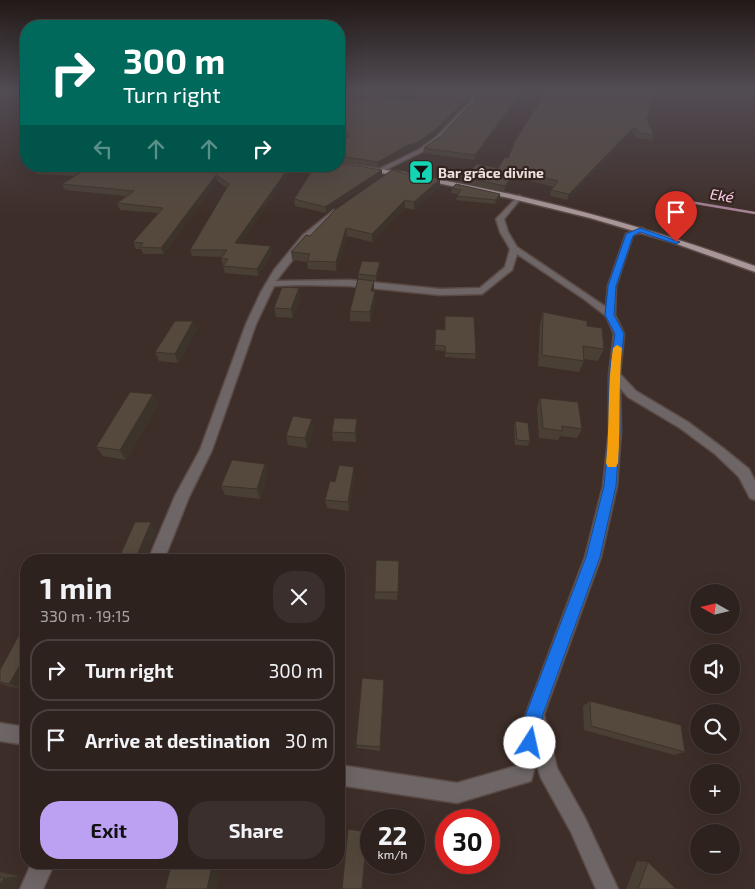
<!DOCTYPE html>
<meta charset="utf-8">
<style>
:root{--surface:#2e221f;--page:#3a2f2c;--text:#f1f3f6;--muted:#a7a4a4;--line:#493f3d;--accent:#bca0f2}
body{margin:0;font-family:"Exo 2",sans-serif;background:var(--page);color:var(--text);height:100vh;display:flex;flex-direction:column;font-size:19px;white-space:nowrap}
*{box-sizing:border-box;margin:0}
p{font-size:16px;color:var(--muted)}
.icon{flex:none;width:28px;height:28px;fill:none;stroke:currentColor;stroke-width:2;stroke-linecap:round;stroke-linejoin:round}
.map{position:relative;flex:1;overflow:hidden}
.panel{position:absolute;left:20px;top:554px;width:325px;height:315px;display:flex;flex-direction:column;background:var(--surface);border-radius:20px;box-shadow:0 5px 20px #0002,0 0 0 1px var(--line)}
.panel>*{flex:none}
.guide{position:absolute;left:20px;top:20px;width:325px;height:152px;border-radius:20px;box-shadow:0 5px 20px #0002,0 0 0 1px var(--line);background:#00695c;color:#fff;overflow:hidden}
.needle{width:32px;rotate:278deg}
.controls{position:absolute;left:690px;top:584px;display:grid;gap:10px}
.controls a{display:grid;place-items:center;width:50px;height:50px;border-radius:50%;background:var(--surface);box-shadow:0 5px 20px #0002,0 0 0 1px var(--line);font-size:25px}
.speed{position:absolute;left:360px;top:809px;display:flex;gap:10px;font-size:25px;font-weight:700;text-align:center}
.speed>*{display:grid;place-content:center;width:65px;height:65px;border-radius:50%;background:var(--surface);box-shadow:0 5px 20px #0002,0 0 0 1px var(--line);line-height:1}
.speed small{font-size:12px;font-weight:400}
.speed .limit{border:8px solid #d22;background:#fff;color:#111}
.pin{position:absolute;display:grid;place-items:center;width:42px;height:42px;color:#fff;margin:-51px -21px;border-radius:50% 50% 50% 0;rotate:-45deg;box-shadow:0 0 5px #0007}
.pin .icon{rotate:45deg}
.me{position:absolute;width:55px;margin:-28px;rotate:10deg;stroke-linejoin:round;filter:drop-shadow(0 0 4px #0008)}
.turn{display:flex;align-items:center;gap:18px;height:105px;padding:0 20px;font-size:22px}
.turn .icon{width:65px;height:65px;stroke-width:2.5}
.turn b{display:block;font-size:35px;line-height:42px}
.lanes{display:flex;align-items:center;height:48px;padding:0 20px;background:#0003;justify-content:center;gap:25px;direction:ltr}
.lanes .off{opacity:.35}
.round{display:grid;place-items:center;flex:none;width:52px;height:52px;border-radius:20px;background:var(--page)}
.headline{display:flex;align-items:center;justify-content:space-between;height:85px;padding:0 20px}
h1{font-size:30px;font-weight:700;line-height:38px}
.button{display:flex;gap:10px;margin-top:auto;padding:10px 20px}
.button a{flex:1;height:58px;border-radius:20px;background:var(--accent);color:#111;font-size:20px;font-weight:700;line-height:58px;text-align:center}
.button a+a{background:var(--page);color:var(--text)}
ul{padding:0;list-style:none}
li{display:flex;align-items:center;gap:15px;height:62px;margin:0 10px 8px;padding:0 10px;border:2px solid var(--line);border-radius:20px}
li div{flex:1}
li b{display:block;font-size:19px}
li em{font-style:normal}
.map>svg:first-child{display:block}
</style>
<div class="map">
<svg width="755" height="889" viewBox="0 0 755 889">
<rect width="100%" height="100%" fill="#3e2e29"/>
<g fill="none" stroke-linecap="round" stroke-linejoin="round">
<polyline stroke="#a78396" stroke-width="2.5" points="684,201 755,213"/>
<defs>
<g id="street">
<polygon points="475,90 480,90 474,95 475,102 439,140 422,152 381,172 377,172 377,170 418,150 435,138 471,101 470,95"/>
<polygon points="519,195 522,197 504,219 508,232 517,247 606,307 608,286 626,234 637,228 643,228 643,232 633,235 616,286 615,315 624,334 620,374 636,391 688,422 723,448 749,469 755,481 755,500 750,498 739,477 715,454 680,428 628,397 620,388 621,431 617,486 601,557 544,714 557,768 585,818 618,889 596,889 571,832 541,778 536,762 531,781 457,803 339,785 339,765 457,783 516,766 526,714 585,557 603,486 609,431 609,375 614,334 606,316 584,299 517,254 512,270 482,294 440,295 350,286 300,285 274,286 256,324 212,450 189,497 164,560 148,560 175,496 200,450 246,324 261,292 274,270 303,235 334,210 341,212 309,239 276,281 350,280 440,289 480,288 505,267 510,249 500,232 496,219"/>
<polygon points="0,723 26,727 26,745 0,741"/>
<polygon points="32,862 55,862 43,889 20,889"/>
</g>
<g id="primary">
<polygon points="339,163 406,173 409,175 406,177 337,166 339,166"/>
<path d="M425,177c113,20 222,50 330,89v6l-84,-30 -81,-24 -81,-20 -86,-18 -1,-1z"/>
</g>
</defs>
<use href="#street" stroke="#5a4a46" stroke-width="3"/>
<use href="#primary" stroke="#5a4a46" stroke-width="3"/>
<use href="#street" fill="#6e6566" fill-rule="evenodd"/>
<use href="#primary" fill="#a89698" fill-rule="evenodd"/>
</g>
<g fill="#493f34">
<polygon points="426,90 473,90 469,93 469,100 434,137 417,148 408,151 378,167 339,162 339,95 366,99 412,101"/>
<polygon points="526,90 474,160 423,153 424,148 441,136 476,99 477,91"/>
<polygon points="547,90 658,90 657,92 658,93 656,98 653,98 647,119 654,135 652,140 638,138 632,133 567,200 550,196 551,190 554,187 519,178 514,179 504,192 462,183 463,177 498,168 508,158"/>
<polygon points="26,139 26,150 22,146 19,140"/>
<polygon points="31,166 294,166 240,244 273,252 258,276 225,273 223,266 224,265 223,265 221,258 222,257 192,256 190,250 227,188 217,181 164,254 143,254 141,249 136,249 133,242 158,213 120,210 117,203 127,196 65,190 62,184 75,176 36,174"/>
<polygon points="382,170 382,175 326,213 295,206 294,199"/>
<polygon points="440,186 414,210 405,208 372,242 347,236 336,271 308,269 307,262 292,260 291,252 310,236"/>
<polygon points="452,188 500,198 495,204 456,200 458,194 451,193"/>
<polygon points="380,267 376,281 358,279 358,274"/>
<polygon points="374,291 375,301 370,322 350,321 350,311"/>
<polygon points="301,297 293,318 276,317 274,308"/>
<polygon points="543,312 587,326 604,349 598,361 584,359 584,361 579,372 538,366 540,324"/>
<polygon points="445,316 476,354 475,359 445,357 445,351 435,350 436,329 444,330"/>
<polygon points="193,321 197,330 178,363 159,361 155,352"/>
<polygon points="153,394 158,404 126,460 103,456 96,447"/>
<polygon points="540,398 582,429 577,438 560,436 558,440 539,438 537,408"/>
<polygon points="357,419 357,429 356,442 333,441 332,432"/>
<polygon points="515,421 530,441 528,446 515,445 514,426"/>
<polygon points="314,428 307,448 288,445 286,436"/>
<polygon points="265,464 268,473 260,499 225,495 221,486"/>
<polygon points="355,476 349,511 327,508 325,500 335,482"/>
<polygon points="375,592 398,592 397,600 375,599"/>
<polygon points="26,636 26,682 22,689 7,686 0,683 0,670"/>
<polygon points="384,680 380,751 357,748 356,745"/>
<polygon points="590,701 685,752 674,755 584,730 583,706"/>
<polygon points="637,861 648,862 676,889 626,889"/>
<polygon points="0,872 19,876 13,889 0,889"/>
</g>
<g fill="#3c332b">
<polygon points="523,90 526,90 474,160 475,155"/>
<polygon points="470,96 469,100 434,137 417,148 408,151 378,167 378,162"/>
<polygon points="634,127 632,133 567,200 569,194"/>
<polygon points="347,132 347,137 339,140 339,134"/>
<polygon points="290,166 294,166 236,250 235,243"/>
<polygon points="382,170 382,175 326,213 325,207"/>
<polygon points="520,172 519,178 514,179 504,192 505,186 515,173"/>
<polygon points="216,175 217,181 164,254 161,248"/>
<polygon points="440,179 440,186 414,210 414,202"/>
<polygon points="500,194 500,198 495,204 496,200"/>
<polygon points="405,200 405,208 372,242 372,234"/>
<polygon points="346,228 347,236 336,271 336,262"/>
<polygon points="271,246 273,252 258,276 257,269"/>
<polygon points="380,262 380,267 376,281 376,276"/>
<polygon points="374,281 374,290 372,300 371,291"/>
<polygon points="299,288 301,297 293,318 291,309"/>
<polygon points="375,291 375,301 370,322 370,312"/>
<polygon points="193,321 197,330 178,363 175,354"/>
<polygon points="153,394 158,404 126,460 120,450"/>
<polygon points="312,419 314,428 307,448 305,438"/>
<polygon points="357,419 357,429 356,442 355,433"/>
<polygon points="265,464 268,473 260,499 257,489"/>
<polygon points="354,467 355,476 349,511 348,502"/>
<polygon points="151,522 157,531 145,560 135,560"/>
<polygon points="26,655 26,682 22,689 9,684"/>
<polygon points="213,862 222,862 217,889 207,889"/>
<polygon points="19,876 13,889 0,889 0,885 4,878"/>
</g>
<g fill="#55493d" stroke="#3c332b">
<polygon points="426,90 469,90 470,96 434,131 417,143 408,145 378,162 339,156 339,138 349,137 347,132 339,134 339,95 366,99 369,97 412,101"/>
<polygon points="478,90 523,90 475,155 424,148 441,136 477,98 477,91"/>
<polygon points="547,90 653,90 658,93 652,93 654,95 647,119 654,135 640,133 634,127 569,194 551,190 558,181 520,172 515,173 505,186 463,177 477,164 498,168 505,157 508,158 515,141"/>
<polygon points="26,139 26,147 19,140"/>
<polygon points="26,151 26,158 21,152"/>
<polygon points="339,163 382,170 325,207 294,199 315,166 339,166"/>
<polygon points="32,166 290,166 235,243 271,246 257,269 223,266 228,259 221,258 227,250 190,250 229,184 216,175 161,248 140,247 143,243 133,242 163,208 117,203 134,191 62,184 83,171 33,168"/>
<polygon points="392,170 422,178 426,175 440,179 414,202 405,200 372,234 346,228 336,262 307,261 310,254 291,252 306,235 310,236 336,209"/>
<polygon points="456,184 500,194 496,200 457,196 461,190 452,188"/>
<polygon points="362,261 380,262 376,276 358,274"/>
<polygon points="358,279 374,281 371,291 375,291 370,312 350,311"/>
<polygon points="282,287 299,288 291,309 274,308"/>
<polygon points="543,312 587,321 587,326 602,328 604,349 583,346 584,361 542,355"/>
<polygon points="445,316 474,317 476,354 446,353 445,346 435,345 436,329 445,330"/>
<polygon points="175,321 193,321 175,354 155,352"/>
<polygon points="130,392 153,394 120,450 96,447"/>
<polygon points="540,398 578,402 582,429 562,426 562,431 543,428"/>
<polygon points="293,416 312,419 305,438 286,436"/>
<polygon points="334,418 357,419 355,433 332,432"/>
<polygon points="515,421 528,423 530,441 517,440"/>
<polygon points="232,460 265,464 257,489 221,486"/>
<polygon points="339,465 354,467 348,502 325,500 330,481 335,482"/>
<polygon points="135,522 151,522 135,560 118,560"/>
<polygon points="376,560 399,561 398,592 375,592"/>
<polygon points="19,635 26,636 26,655 9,684 0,682 0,670"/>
<polygon points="362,678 384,680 380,747 356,745"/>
<polygon points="590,701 681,725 685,752 591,726"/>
<polygon points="392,818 401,820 392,820"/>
<polygon points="348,829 367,832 362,889 342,889"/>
<polygon points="172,862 213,862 207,889 165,889"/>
<polygon points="648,862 676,889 638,889"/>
<polygon points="0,877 4,878 0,885"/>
</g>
<linearGradient id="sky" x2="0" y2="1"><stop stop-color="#221917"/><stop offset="0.42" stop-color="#524c54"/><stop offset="1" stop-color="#524c54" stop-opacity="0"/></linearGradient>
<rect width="755" height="214" fill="url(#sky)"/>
<polygon fill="#1a73e8" stroke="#114b97" points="640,228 680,242 676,244 640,232 633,236 616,286 614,315 624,334 619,375 620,431 616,486 600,557 543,714 536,750 530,752 523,750 521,743 526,714 586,557 604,486 609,431 609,375 615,334 605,315 608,286 626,234"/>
<path fill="#f59e0b" d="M617,345l5,3c-4,38 -1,77 -4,115l-2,4h-8l-2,-4c4,-38 1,-77 7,-115z"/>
<defs>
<symbol id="bar-square" viewBox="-11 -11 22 22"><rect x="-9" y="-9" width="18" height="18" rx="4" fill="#14d5b3" stroke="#34241f"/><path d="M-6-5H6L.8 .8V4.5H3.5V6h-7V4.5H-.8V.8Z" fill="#111"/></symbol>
</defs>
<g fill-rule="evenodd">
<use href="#bar-square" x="407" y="158" width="28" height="28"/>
</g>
<g text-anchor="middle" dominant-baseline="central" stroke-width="4.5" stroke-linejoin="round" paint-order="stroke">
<g font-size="14" font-weight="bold" fill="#ebe0dd" stroke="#34241f" text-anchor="start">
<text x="438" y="172">Bar grâce divine</text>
</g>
<g font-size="15" font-style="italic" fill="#fbcde7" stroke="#34241f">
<text transform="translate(722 195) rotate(9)">Eké</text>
</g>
</g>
</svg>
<div class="controls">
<a><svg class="needle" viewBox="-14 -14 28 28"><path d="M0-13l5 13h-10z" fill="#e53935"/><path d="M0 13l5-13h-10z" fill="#a7a4a4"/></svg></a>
<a><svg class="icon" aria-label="sound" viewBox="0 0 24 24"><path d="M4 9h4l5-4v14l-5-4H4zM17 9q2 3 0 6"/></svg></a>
<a><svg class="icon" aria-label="search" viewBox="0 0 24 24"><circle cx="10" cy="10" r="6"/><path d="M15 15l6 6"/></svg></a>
<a>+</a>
<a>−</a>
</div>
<div class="speed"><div>22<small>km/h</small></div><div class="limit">30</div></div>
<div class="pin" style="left:676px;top:242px;background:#d93025"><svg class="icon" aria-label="arrive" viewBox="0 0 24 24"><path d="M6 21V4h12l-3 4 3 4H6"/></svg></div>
<svg class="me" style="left:530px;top:743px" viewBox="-20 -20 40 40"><circle r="19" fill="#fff"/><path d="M0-13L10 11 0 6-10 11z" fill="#1a73e8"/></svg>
<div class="guide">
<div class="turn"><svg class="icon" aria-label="right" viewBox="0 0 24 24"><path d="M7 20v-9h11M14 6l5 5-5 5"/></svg><div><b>300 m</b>Turn right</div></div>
<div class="lanes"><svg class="icon off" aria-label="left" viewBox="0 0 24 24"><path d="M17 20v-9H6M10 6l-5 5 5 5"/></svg><svg class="icon off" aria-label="ahead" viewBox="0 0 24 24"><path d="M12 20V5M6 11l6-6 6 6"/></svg><svg class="icon off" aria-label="ahead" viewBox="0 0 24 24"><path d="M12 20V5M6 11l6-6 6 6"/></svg><svg class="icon" aria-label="right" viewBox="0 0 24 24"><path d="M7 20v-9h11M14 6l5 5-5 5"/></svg></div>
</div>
<section class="panel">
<div class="headline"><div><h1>1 min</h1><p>330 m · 19:15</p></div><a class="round"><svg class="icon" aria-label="close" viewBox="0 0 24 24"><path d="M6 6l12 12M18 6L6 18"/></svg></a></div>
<ul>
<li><svg class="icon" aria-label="right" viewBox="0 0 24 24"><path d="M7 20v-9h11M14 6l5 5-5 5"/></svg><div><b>Turn right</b></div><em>300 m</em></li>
<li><svg class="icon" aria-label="arrive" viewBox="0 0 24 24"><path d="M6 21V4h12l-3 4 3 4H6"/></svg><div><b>Arrive at destination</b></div><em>30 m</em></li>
</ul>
<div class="button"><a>Exit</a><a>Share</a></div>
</section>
</div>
